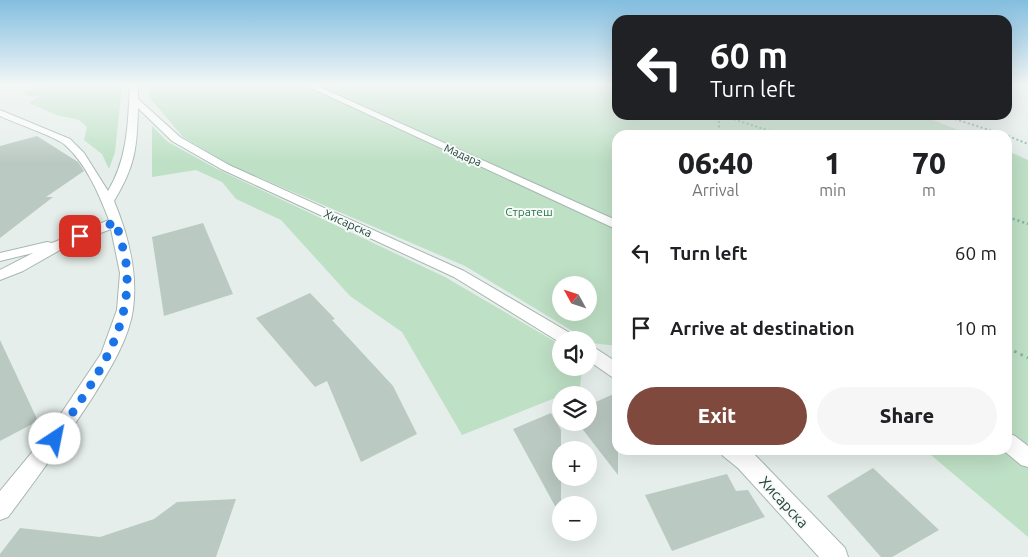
<!DOCTYPE html>
<meta charset="utf-8">
<style>
:root{--surface:#fff;--page:#f6f6f6;--text:#202124;--muted:#757577;--accent:#80493d}
body{margin:0;font-family:Ubuntu,sans-serif;background:var(--page);color:var(--text);height:100vh;display:flex;flex-direction:column;font-size:19px;white-space:nowrap}
*{box-sizing:border-box;margin:0}
p{font-size:16px;color:var(--muted)}
.icon{flex:none;width:28px;height:28px;fill:none;stroke:currentColor;stroke-width:2;stroke-linecap:round;stroke-linejoin:round}
.map{position:relative;flex:1;overflow:hidden}
.details{position:absolute;left:612px;top:130px;width:400px;height:325px;display:flex;flex-direction:column;background:var(--surface);border-radius:15px;box-shadow:0 5px 20px #0002}
.details>*{flex:none}
.hud{position:absolute;left:612px;top:15px;width:400px;height:105px;border-radius:15px;box-shadow:0 5px 20px #0002;background:#202124;color:#fff;overflow:hidden}
.needle{width:32px;rotate:310deg}
.buttons{position:absolute;left:552px;top:276px;display:grid;gap:10px}
.buttons a{display:grid;place-items:center;width:45px;height:45px;border-radius:50%;background:var(--surface);box-shadow:0 5px 20px #0002;font-size:25px}
.pin{position:absolute;display:grid;place-items:center;width:42px;height:42px;color:#fff;margin:-21px;border-radius:10px;box-shadow:0 2px 8px #0006}
.me{position:absolute;width:55px;margin:-28px;rotate:34deg;stroke-linejoin:round;filter:drop-shadow(0 0 4px #0008)}
.turn{display:flex;align-items:center;gap:18px;height:105px;padding:0 15px;font-size:22px}
.turn .icon{width:65px;height:65px;stroke-width:2.5}
.turn b{display:block;font-size:35px;line-height:42px}
.eta{display:flex;justify-content:space-evenly;align-items:center;height:85px;text-align:center}
.eta b{font-size:30px;font-weight:800;line-height:35px}
.action{display:flex;gap:10px;margin-top:auto;padding:10px 15px}
.action a{flex:1;height:58px;border-radius:30px;background:var(--accent);color:#fff;font-size:20px;font-weight:800;line-height:58px;text-align:center}
.action a+a{background:var(--page);color:var(--text)}
ul{padding:0;list-style:none}
li{display:flex;align-items:center;gap:15px;height:75px;padding:0 15px}
li div{flex:1}
li b{display:block;font-size:19px}
li em{font-style:normal}
.map>svg:first-child{display:block}
</style>
<div class="map">
<svg width="1028" height="557" viewBox="0 0 1028 557">
<rect width="100%" height="100%" fill="#e5eeea"/>
<g fill="#bee0c5" fill-rule="evenodd">
<polygon points="49,85 122,85 115,152 109,169 102,154 84,140 87,127 79,120 57,115 29,103 40,96 28,96 23,92"/>
<path d="M151,85h466l1,30h303l49,20h-352l-1,211 -25,-3 -127,-77 -235,-101 -47,-28 -34,-40zM561,285h28v27h-28z"/>
<polygon points="152,126 168,142 215,168 445,277 561,345 561,368 582,368 580,388 462,435 402,332 350,296 281,220 236,199 222,182 196,170 152,177"/>
<polygon points="1008,151 1028,160 1028,537 925,450 1008,450"/>
</g>
<g fill="#bac9c2">
<polygon points="37,136 78,162 84,171 46,197 53,197 0,238 0,146"/>
<polygon points="203,223 233,294 164,316 152,237"/>
<polygon points="310,293 335,319 332,320 393,386 417,434 361,462 327,381 315,387 256,318"/>
<polygon points="0,340 38,421 0,441"/>
<polygon points="618,392 618,475 577,422 589,422 589,405"/>
<polygon points="551,413 561,430 561,517 513,429"/>
<polygon points="873,468 939,530 892,557 881,557 827,496"/>
<polygon points="727,474 736,491 748,490 765,517 672,551 645,495"/>
<polygon points="236,499 216,557 0,557 0,554 20,528 100,537 154,519 177,502"/>
</g>
<g fill="none" stroke-linecap="round" stroke-linejoin="round">
<defs>
<g id="minor">
<path d="M130,85h8v14l42,38 49,28 235,106 111,65 3,4h-17v3l-107,-66 -233,-108 -49,-28 -34,-33c-1,41 -3,58 -24,93 14,34 24,71 19,108 -4,30 -23,60 -39,86 -27,42 -56,82 -86,122l-8,3v-29l48,-58 53,-79 16,-44 3,-37 -9,-44 -44,17 -44,25 -23,9v-10l33,-17 -33,8v-8l47,-11 5,1 57,-23c-10,-26 -23,-57 -45,-76 -11,-8 -49,-21 -64,-28v-6l70,29 14,14 24,38c20,-33 20,-69 22,-106z"/>
<polygon points="305,85 315,85 618,221 618,230"/>
<polygon points="589,346 595,348 618,363 618,379 612,377 589,361"/>
<polygon points="1008,433 1015,436 1028,446 1028,467 1021,465 1003,450 1008,450"/>
<polygon points="720,450 747,450 754,454 845,548 848,557 819,557 738,468 723,456"/>
</g>
</defs>
<use href="#minor" stroke="#a7b7b1" stroke-width="2"/>
<g stroke="#85b2a2" stroke-width="2" stroke-dasharray="2 2.5" stroke-linecap="butt">
<polyline points="712,115 719,122 719,131 715,135"/>
<polyline points="721,115 782,135"/>
<polyline points="942,115 1005,135"/>
<polyline points="1008,136 1028,144"/>
</g>
<polyline stroke="#85b2a2" stroke-width="2.5" stroke-dasharray="2 3" stroke-linecap="butt" points="1008,217 1028,224"/>
<polyline stroke="#85b2a2" stroke-width="3" stroke-dasharray="2.5 4.5" stroke-linecap="butt" points="1008,348 1028,358"/>
<use href="#minor" fill="#fff" fill-rule="evenodd"/>
</g>
<linearGradient id="sky" x2="0" y2="1"><stop stop-color="#83bee0"/><stop offset="0.52" stop-color="#f3f7f6"/><stop offset="1" stop-color="#f3f7f6" stop-opacity="0"/></linearGradient>
<rect width="1028" height="163" fill="url(#sky)"/>
<g fill="none" stroke-linecap="round" stroke-linejoin="round">
<path stroke="#1a73e8" stroke-width="9" stroke-dasharray="0 16.2" d="M55,439c33,-51 74,-100 72,-164 0,-17 -7,-36 -11,-53l-36,14"/>
</g>
<g text-anchor="middle" dominant-baseline="central" stroke-width="4" stroke-linejoin="round" paint-order="stroke">
<g font-size="11" fill="#234137" stroke="#f6faf8">
<text transform="translate(463 155) rotate(24)">Мадара</text>
</g>
<g font-size="12" fill="#2c7946" stroke="#f6faf8">
<text x="529" y="211">Стратеш</text>
</g>
<g font-size="12" fill="#234137" stroke="#f6faf8">
<text transform="translate(348 223) rotate(24)">Хисарска</text>
</g>
<g font-size="15" fill="#234137" stroke="#f6faf8">
<text transform="translate(784 502) rotate(47)">Хисарска</text>
</g>
</g>
</svg>
<div class="buttons">
<a><svg class="needle" viewBox="-14 -14 28 28"><path d="M0-13l5 13h-10z" fill="#e53935"/><path d="M0 13l5-13h-10z" fill="#757577"/></svg></a>
<a><svg class="icon" aria-label="sound" viewBox="0 0 24 24"><path d="M4 9h4l5-4v14l-5-4H4zM17 9q2 3 0 6"/></svg></a>
<a><svg class="icon" aria-label="layers" viewBox="0 0 24 24"><path d="M12 4l9 5-9 5-9-5zM3 14l9 5 9-5"/></svg></a>
<a>+</a>
<a>−</a>
</div>
<div class="pin" style="left:80px;top:236px;background:#d93025"><svg class="icon" aria-label="arrive" viewBox="0 0 24 24"><path d="M6 21V4h12l-3 4 3 4H6"/></svg></div>
<svg class="me" style="left:55px;top:439px" viewBox="-20 -20 40 40"><circle r="19" fill="#fff"/><path d="M0-13L10 11 0 6-10 11z" fill="#1a73e8"/></svg>
<div class="hud">
<div class="turn"><svg class="icon" aria-label="left" viewBox="0 0 24 24"><path d="M17 20v-9H6M10 6l-5 5 5 5"/></svg><div><b>60 m</b>Turn left</div></div>
</div>
<section class="details">
<div class="eta">
<div><b>06:40</b><p>Arrival</p></div>
<div><b>1</b><p>min</p></div>
<div><b>70</b><p>m</p></div>
</div>
<ul>
<li><svg class="icon" aria-label="left" viewBox="0 0 24 24"><path d="M17 20v-9H6M10 6l-5 5 5 5"/></svg><div><b>Turn left</b></div><em>60 m</em></li>
<li><svg class="icon" aria-label="arrive" viewBox="0 0 24 24"><path d="M6 21V4h12l-3 4 3 4H6"/></svg><div><b>Arrive at destination</b></div><em>10 m</em></li>
</ul>
<div class="action"><a>Exit</a><a>Share</a></div>
</section>
</div>
